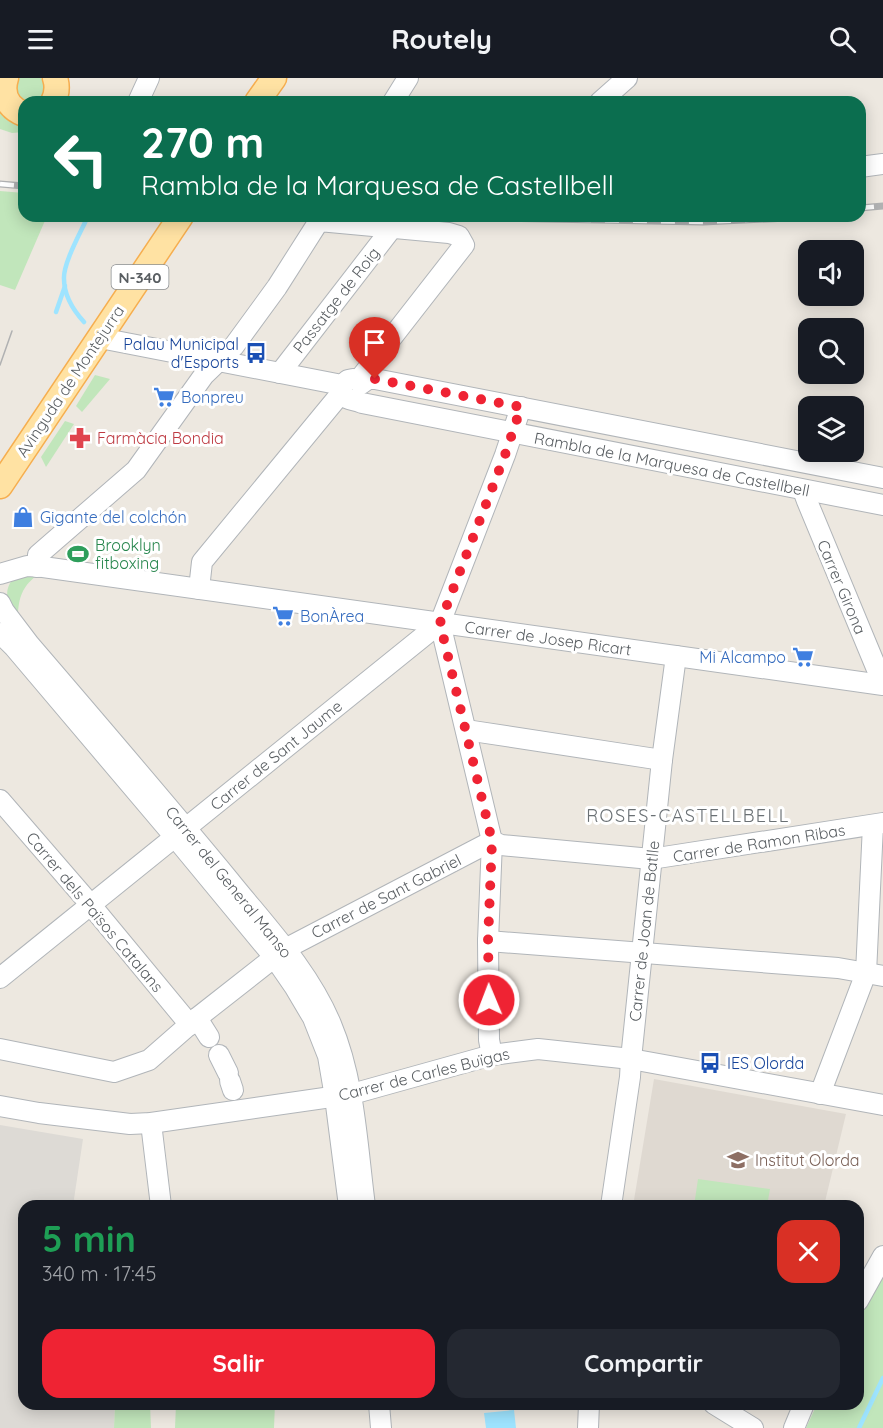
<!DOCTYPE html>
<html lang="es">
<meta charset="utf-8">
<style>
:root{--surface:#171b24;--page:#242831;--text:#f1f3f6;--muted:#9ea1a6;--accent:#ef2333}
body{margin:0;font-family:Quicksand,sans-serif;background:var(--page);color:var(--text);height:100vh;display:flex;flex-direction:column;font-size:22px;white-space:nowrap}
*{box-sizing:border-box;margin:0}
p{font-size:20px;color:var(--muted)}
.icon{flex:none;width:33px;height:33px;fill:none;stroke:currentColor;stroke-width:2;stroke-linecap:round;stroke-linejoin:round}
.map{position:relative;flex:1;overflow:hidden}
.details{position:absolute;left:18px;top:1122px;width:846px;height:210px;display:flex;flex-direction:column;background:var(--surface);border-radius:18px;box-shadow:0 3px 15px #0003}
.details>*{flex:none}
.hud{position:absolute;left:18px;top:18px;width:848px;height:126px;border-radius:18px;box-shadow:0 3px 15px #0003;background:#0b6e4f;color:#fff;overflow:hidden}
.buttons{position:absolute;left:798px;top:162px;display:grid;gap:12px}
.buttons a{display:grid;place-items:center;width:66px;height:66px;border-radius:12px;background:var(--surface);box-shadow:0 3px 15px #0003;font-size:30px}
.pin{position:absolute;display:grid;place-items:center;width:51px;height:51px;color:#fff;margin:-62px -26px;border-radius:50% 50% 50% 0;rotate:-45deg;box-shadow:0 0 6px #0007}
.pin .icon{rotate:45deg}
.me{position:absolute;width:66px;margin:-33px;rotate:359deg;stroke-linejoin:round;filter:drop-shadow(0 0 4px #0008)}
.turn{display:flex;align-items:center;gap:21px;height:126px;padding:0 24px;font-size:27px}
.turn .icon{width:78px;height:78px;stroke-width:2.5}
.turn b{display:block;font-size:42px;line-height:51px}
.round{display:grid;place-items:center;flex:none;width:63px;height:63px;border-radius:18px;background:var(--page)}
.overview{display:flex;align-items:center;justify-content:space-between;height:102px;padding:0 24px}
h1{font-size:36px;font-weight:700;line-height:45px;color:#1e9e55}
.primary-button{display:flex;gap:12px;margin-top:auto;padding:12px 24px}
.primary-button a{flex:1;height:69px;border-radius:18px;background:var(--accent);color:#fff;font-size:24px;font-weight:700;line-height:69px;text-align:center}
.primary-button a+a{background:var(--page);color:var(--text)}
header{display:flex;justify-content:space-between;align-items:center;height:78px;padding:0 24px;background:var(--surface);font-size:27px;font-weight:700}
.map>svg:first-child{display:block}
</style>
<header><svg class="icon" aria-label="menu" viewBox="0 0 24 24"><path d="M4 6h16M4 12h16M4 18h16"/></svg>Routely<svg class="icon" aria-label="search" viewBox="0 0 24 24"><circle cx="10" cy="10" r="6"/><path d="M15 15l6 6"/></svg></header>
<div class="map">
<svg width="883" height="1350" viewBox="0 0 883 1350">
<rect width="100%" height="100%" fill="#ede8e0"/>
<polygon fill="#dddad5" points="0,1047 83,1061 74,1121 76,1128 24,1128 24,1326 115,1326 114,1350 0,1350"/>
<polygon fill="#dfd9d1" points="654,1001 846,1036 824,1128 633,1128"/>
<g fill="#c1e6bb">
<polygon points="0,0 41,0 48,9 50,24 24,24 24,54 12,55 0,51"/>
<polygon points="0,113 24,115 24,138 47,138 15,212 0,207"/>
<polygon points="95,297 110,301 82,334 76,328"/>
<polygon points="65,343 74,346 46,389 41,379"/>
<path d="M16,497l20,1c-14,11 -17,22 -18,38 -13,-13 -15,-25 -2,-39z"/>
<polygon points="698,1101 770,1111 767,1128 694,1128"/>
<polygon points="883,1193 883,1350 806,1350 817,1326 858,1326 858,1236"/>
<polygon points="115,1326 150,1326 151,1350 114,1350"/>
<polygon points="176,1326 275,1326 274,1350 175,1350"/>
</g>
<polygon fill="#9ee4ff" points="514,1332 516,1350 486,1350 484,1335"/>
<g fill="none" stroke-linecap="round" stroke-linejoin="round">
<g stroke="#9ee4ff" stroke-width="4.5">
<polyline points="56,234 65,208"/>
<path d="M84,244c-10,-11 -20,-27 -20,-43 -1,-16 17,-47 24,-63"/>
<polyline points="859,1350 883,1300"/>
</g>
<defs>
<g id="minor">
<polyline points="138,24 149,0"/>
<polyline points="393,24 408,0"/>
<polyline points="600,24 627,0"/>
<polyline points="860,89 883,86"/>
<polyline points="100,260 342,307 348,302 353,301"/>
<polyline points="280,295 392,150"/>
<polyline points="361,306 368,301 375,301 883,400"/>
<path d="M342,307c-3,17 10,13 20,18l521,102"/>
<polyline points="803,412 807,423 883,606"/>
<polyline points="37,489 38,477 136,392 204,297 234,268 277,209 319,143 449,155 459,158 464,167 358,303"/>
<polyline points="0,496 27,488 43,489 883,607"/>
<polyline points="199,511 202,484 342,314"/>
<path d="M0,525l4,8 25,33c67,78 134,156 200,236 36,45 79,89 102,144 24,57 26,121 34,182"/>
<polyline points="0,555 14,569 174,758 274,879 294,908 313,940 328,978 335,1019 349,1128"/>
<polyline points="466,652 662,682"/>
<polyline points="0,722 90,826 190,947"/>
<polyline points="492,763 501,767 651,781 883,745"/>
<polyline points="488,863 838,890 883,898"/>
<polyline points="0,900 440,545"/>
<polyline points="197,940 209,959"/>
<polyline points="0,971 114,994 149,982 197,940 285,871 492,763"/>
<polyline points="219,977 228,995"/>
<polyline points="492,977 489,962 488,863 492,763 440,545 505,377 521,329"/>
<polyline points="230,1003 233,1012"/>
<polyline points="820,1016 866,895 873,747"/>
<polyline points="0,1028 39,1035 130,1046 151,1045 352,1016 492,977 538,971 631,981 883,1027"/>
<polyline points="151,1045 161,1128"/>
<polyline points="611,1128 630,999 631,981 662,682 676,578"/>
<polyline points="858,1223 883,1178"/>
<polyline points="379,1326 381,1350"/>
<polyline points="714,1326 753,1350"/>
<polyline points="588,1350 589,1326"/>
<polyline points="794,1350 804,1326"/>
</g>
<g id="major">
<path d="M6,0c-5,16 2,30 18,36"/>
<path d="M53,24c4,-8 5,-15 2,-24"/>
<polyline points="257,24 274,0"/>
<polyline points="0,408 181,138"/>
</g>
</defs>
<use href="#minor" stroke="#b1b5b9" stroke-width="22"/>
<use href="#major" stroke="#f6ae4f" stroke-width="27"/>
<use href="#minor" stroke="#fff" stroke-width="20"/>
<use href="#major" stroke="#ffe2a3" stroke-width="24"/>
<polyline stroke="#b0b1b2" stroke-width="1.5" points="0,287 12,253"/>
<defs>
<g id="rail">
<polyline points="0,106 24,108"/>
<polyline points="860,130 883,128"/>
<polyline points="381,138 703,144 830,138"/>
</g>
</defs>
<use href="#rail" stroke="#b0b1b2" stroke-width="7"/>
<use href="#rail" stroke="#fff" stroke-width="4.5" stroke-dasharray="14" stroke-linecap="butt"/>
</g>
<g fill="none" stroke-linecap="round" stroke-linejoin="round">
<polyline stroke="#ef2333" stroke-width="10" stroke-dasharray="0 18" points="375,301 521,329 505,377 440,545 492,763 488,863 489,922"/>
</g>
<defs>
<symbol id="bus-bare" viewBox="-9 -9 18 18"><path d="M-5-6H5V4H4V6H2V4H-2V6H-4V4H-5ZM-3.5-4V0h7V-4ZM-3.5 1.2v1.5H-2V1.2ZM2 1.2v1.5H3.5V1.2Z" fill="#1a4fb4" stroke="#fff" stroke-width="2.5" paint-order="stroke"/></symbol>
<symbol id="supermarket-bare" viewBox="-9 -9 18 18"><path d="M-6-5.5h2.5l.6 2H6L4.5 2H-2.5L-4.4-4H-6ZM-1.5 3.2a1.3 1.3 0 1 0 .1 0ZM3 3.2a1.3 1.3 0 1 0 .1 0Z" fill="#3f7fe0" stroke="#fff" stroke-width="2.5" paint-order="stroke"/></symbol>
<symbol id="pharmacy-bare" viewBox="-9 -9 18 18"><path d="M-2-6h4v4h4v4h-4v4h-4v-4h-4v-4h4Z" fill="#e0444e" stroke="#fff" stroke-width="2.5" paint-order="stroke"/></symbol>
<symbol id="shop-bare" viewBox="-9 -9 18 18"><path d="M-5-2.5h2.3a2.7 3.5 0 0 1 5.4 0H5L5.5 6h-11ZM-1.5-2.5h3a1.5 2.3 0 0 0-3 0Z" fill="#3f7fe0" stroke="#fff" stroke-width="2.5" paint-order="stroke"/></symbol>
<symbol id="stadium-bare" viewBox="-9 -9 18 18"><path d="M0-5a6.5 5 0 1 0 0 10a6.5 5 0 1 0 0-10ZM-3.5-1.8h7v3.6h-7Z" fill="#2e9e5b" stroke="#fff" stroke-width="2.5" paint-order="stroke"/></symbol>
<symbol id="school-bare" viewBox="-9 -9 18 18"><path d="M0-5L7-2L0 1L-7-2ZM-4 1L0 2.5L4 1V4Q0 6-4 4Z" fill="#8d6e63" stroke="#fff" stroke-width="2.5" paint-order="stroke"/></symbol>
</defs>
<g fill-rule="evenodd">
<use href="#bus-bare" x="241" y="260" width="30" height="30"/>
<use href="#supermarket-bare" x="149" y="304" width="30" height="30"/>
<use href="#pharmacy-bare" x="65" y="345" width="30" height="30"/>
<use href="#shop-bare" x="8" y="424" width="30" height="30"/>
<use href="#stadium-bare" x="63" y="461" width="30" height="30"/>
<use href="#supermarket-bare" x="268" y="523" width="30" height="30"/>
<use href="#supermarket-bare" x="788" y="564" width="30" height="30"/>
<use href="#bus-bare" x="695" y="970" width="30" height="30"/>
<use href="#school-bare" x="723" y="1067" width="30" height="30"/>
</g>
<g text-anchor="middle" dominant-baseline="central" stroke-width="6" stroke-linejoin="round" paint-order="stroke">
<rect fill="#fff" stroke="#8b8e91" stroke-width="1.5" x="111.5" y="187" width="57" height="24" rx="4.5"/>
<g font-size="15" font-weight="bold" fill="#595e62">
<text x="140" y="199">N-340</text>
</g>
<g font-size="16" fill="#595e62" stroke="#fff">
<text transform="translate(336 222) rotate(-52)">Passatge de Roig</text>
<text transform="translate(70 303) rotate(-56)">Avinguda de Montejurra</text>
<text transform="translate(672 386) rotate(11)">Rambla de la Marquesa de Castellbell</text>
<text transform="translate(842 509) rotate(67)">Carrer Girona</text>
<text transform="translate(548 560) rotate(8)">Carrer de Josep Ricart</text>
<text transform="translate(276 677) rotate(-39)">Carrer de Sant Jaume</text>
<text transform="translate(759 765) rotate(-9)">Carrer de Ramon Ribas</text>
<text transform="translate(229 804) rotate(51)">Carrer del General Manso</text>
<text transform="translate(386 818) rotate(-27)">Carrer de Sant Gabriel</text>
<text transform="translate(95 834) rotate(50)">Carrer dels Països Catalans</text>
<text transform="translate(644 853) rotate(-84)">Carrer de Joan de Batlle</text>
<text transform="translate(424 996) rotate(-14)">Carrer de Carles Buïgas</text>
</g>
<g font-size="16" fill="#164399" stroke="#fff" text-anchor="end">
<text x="239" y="266">Palau Municipal<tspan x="239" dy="18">d'Esports</tspan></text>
<text x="727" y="985" text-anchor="start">IES Olorda</text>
</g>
<g font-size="16" fill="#366cbe" stroke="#fff" text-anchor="start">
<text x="181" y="319">Bonpreu</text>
<text x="40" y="439">Gigante del colchón</text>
<text x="300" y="538">BonÀrea</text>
<text x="786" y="579" text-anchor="end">Mi Alcampo</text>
</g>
<g font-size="16" fill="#be3a42" stroke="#fff" text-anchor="start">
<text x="97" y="360">Farmàcia Bondia</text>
</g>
<g font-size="16" fill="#27864d" stroke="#fff" text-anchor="start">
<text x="95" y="467">Brooklyn<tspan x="95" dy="18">fitboxing</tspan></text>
</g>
<g font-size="16" fill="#785e54" stroke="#fff" text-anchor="start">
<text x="755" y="1082">Institut Olorda</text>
</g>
<g font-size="18" letter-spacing="1.5" fill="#6a7074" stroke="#fff">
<text x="688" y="737">ROSES-CASTELLBELL</text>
</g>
</g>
</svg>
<div class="buttons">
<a><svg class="icon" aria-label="sound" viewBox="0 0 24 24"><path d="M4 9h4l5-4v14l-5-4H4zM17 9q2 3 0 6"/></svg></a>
<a><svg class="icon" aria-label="search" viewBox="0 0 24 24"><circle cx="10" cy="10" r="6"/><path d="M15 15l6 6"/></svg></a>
<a><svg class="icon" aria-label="layers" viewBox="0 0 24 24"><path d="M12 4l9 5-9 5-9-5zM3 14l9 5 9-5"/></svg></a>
</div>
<div class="pin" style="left:375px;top:301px;background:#d93025"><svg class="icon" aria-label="arrive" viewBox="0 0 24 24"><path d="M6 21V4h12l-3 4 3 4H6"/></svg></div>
<svg class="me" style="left:489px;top:922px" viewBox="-20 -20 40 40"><circle r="17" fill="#ef2333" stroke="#fff" stroke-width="3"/><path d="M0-11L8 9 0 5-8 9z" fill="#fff"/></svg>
<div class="hud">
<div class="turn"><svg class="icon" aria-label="left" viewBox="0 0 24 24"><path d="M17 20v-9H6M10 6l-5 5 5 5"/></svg><div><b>270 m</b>Rambla de la Marquesa de Castellbell</div></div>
</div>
<section class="details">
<div class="overview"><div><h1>5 min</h1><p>340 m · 17:45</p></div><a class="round" style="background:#d93025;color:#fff"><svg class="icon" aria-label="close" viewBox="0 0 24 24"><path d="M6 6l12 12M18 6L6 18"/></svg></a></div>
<div class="primary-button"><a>Salir</a><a>Compartir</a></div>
</section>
</div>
